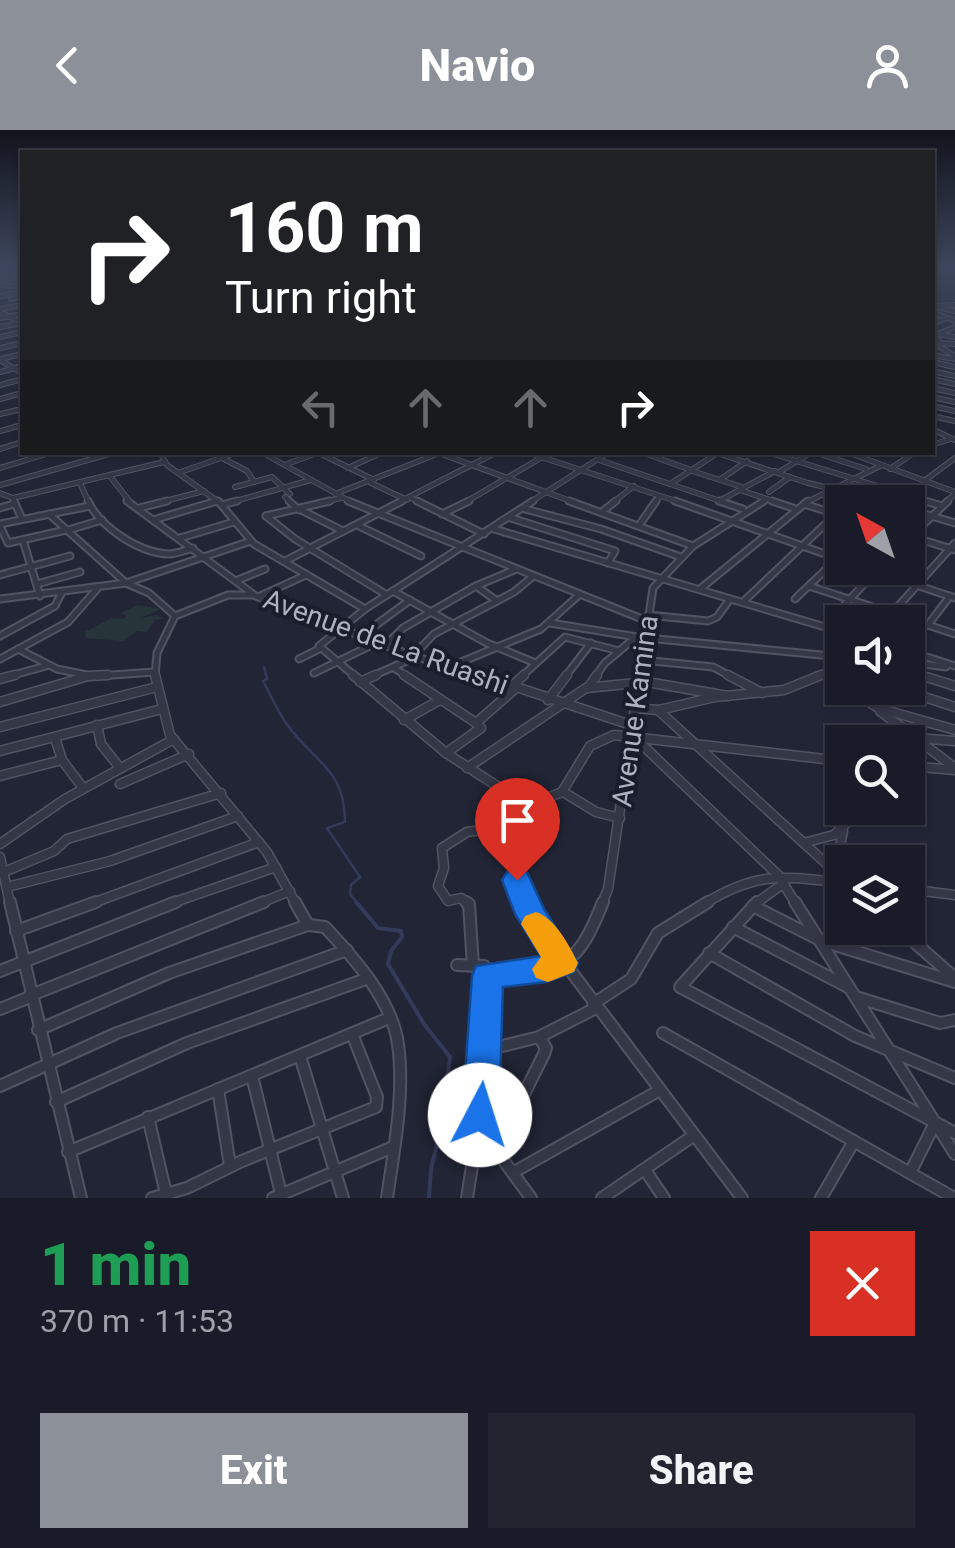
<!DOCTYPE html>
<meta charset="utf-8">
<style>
:root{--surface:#191c28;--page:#222530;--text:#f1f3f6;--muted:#9fa1a8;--line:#373a45;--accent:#8c9099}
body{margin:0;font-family:Roboto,sans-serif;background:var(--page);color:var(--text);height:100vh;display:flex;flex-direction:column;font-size:38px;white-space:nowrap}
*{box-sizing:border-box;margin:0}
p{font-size:32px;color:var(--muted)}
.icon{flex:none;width:55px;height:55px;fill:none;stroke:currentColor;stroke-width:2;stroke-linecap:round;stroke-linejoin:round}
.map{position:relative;height:1068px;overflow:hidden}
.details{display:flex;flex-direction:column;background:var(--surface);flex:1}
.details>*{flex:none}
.hud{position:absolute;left:20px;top:20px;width:915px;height:305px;border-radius:0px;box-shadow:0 2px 8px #0004,0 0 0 2px var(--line);background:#202124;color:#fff;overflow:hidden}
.needle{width:65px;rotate:320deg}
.tools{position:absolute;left:825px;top:355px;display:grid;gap:20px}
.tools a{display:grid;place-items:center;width:100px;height:100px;border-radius:0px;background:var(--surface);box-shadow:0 2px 8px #0004,0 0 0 2px var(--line);font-size:50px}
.pin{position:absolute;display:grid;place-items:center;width:85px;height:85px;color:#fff;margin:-102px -42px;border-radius:50% 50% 50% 0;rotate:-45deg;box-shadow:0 0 10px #0007}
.pin .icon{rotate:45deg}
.me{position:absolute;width:110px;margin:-55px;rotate:5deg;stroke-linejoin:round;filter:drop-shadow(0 0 8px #0008)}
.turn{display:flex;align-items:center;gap:35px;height:210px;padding:0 40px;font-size:45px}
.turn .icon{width:130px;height:130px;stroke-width:2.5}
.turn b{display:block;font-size:70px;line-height:85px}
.lanes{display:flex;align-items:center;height:95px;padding:0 40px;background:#0003;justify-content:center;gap:50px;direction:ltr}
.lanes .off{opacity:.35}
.round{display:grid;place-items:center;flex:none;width:105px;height:105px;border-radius:0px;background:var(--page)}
.summary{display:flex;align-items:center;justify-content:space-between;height:170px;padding:0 40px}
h1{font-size:60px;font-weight:800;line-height:75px;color:#1e9e55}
.cta{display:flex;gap:20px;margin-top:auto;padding:20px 40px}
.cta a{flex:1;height:115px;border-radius:0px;background:var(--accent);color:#fff;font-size:40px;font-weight:800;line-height:115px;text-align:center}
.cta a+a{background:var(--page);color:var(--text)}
header{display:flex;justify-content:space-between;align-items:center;height:130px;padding:0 40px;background:var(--accent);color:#fff;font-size:45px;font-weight:800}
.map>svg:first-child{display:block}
</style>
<header><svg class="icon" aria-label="back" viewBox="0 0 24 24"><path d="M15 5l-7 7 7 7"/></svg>Navio<svg class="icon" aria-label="person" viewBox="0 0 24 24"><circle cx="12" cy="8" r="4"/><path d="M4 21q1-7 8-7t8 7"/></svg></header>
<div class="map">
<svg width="955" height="1068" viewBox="0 0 955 1068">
<rect width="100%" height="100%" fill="#212535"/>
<polygon fill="#27353b" points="138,475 161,479 140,488 156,485 164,488 155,490 146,502 137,501 123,511 86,508 85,502 111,488 123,489 126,486 120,483"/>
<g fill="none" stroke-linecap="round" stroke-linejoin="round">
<path stroke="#343a5a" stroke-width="2.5" d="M264,537l3,12 -4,2c8,14 14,30 23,42 27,39 59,45 59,99l-18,6 33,49 -9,8 -1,9 8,10"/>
<polyline stroke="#343a5a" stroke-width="4" points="356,772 378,798 401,801 402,807 391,821 388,834 424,894 450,927 447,951 433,965 444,987 431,1039 429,1068"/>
<defs>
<g id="minor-far3">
<polyline points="0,138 13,136"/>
<polyline points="0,151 22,145"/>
<polyline points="0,155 22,156"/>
<polyline points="0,166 22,162"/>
<polyline points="11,169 22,166"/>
<polyline points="932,176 955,175"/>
<polyline points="937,177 955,181"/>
<polyline points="0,179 22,175"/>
<polyline points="0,182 22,193"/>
<polyline points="932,182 955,191"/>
<polyline points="0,188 22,184"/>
<polyline points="932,194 946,188"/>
<polyline points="0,197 22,193"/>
<polyline points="938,204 955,207"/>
<polyline points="0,207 22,202"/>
<polyline points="932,212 955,226"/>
<polyline points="940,212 935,205 955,197"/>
<polyline points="937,213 955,214"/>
<polyline points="0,218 22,213"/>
<polyline points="932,225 955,229"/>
<polyline points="0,229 22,224"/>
<polyline points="0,230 22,243"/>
<polyline points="932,232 955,237"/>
<polyline points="932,241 955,246"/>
<polyline points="0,242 22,236"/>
<polyline points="932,249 955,254"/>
<polyline points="0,255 22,249"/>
<polyline points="932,258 955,263"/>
<polyline points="932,267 955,272"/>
<polyline points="0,269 22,263"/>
<polyline points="932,276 955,281"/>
<polyline points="0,284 22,279"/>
<polyline points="932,286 955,291"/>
<polyline points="932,299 955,310"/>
<polyline points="0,301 22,295"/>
<polyline points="932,315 950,309"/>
<polyline points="0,319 22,312"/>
<polyline points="160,322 167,335 220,373"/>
<polyline points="261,322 353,373"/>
<polyline points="317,322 374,350"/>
<polyline points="436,322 576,373"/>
<polyline points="526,322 682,373"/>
<polyline points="641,322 691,340"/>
<polyline points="714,322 808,353 888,372"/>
<polyline points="767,322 933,373"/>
<polyline points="814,322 866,339"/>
<polyline points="847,322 955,362"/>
<polyline points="222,328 247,341 254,352"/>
<polyline points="599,330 726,373"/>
<polyline points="287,334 317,323"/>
<polyline points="0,338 53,322"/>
<polyline points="348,338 383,322"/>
<polyline points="890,339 915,322"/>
<polyline points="692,341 742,357"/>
<polyline points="779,342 812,322"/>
<polyline points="178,343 238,322"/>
<polyline points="109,345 131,373"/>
<polyline points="721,349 747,331"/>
<polyline points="924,351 955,328"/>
<polyline points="80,353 89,373"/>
<polyline points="371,353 407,370"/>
<polyline points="670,354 716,324"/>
<polyline points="0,355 116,322"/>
<polyline points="235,357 272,347 290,364"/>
<polyline points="740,360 779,373"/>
<polyline points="769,362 790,347"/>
<polyline points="0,363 13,368"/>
<polyline points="335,364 437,324"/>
<polyline points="285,367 292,373"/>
<polyline points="13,368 164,332"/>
<polyline points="13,368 15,373"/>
<polyline points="411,368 422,373"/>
<polyline points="721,370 775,341"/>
<polyline points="157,373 204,361"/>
<polyline points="210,373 217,371"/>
<polyline points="228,373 311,350"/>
<polyline points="319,373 341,368"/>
<polyline points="397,373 497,322"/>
<polyline points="464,373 551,322"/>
<polyline points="529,373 609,322"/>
<polyline points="612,373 634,356"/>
<polyline points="655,373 659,367"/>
<polyline points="760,373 767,369"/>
<polyline points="805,373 880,336"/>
<polyline points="945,373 955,364"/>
</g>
<g id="minor-far2">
<polyline points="14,371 22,389"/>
<path d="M88,371c12,26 51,52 81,53 7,0 17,-4 24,-6"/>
<polyline points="127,371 253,464"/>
<polyline points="218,371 254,414 365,479"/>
<polyline points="289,371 299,380"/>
<polyline points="348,371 647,491"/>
<polyline points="417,371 484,404"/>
<polyline points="569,371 693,416"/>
<polyline points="675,371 842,430"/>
<polyline points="719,371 743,379"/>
<polyline points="772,371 793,378"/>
<polyline points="883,371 888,372"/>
<polyline points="925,371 942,376"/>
<polyline points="804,374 842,386"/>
<polyline points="222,375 237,371"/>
<polyline points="0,378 14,374"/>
<polyline points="139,378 167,371"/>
<polyline points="525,379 601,399 681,427"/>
<polyline points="908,379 955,393"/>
<polyline points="604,380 616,371"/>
<polyline points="303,381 343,401"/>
<polyline points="49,384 126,453 251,411"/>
<polyline points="442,384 469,371"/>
<polyline points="266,386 295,409 387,465"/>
<polyline points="266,386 330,371"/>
<polyline points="511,388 615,421 608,433"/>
<polyline points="153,390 217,371"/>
<polyline points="0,394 90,376"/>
<polyline points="640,394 656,371"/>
<polyline points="357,395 421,426"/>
<polyline points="0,396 8,413 66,400"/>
<polyline points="494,399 842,502"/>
<polyline points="68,400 102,390"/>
<polyline points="909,406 955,420"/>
<polyline points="180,408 234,392"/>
<polyline points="908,409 948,371"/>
<polyline points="23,410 40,466"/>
<polyline points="285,431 402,371"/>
<polyline points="865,438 955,468"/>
<polyline points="0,445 70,426"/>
<polyline points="238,450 265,439"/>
<polyline points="37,454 80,442"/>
<polyline points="809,456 955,504"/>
<polyline points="700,459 808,371"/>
<polyline points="393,461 487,513 533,532"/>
<polyline points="260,466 306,445"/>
<polyline points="0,469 126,453 149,463 175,486"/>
<polyline points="795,469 842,424"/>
<polyline points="497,471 476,456 514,440"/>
<polyline points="743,472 836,384"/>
<polyline points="837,483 879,438"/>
<polyline points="648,485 708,491 717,487 730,469"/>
<polyline points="884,492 955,413"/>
<polyline points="550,493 637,507 842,527"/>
<polyline points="928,495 950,466"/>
<polyline points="0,506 55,476 62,462"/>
<polyline points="361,506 410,470"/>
<polyline points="385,516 403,498 476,456"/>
<polyline points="18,519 57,539 87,545"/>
<polyline points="908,521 955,536"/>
<polyline points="0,529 68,492 97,459"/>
<polyline points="299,529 321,518"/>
<polyline points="642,530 713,537 732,547"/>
<polyline points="908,532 946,537"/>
<polyline points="449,537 541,499 579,465"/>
<polyline points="908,537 924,547"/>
<polyline points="394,538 408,547"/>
<polyline points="828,542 835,547"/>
<polyline points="314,543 376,513"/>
<polyline points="6,547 46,536"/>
<polyline points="84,547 154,542"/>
<polyline points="155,547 157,523 175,486 228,465 253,465 413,526 488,547"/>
<polyline points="356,547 319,516 365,479 533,371"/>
<polyline points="370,547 409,530 434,504 514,462 531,448"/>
<polyline points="521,547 565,507 619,521"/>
<polyline points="565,547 591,513"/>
<polyline points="595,547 605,533 636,507"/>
<polyline points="640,547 653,458 693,416 764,371"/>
<polyline points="815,547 842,536"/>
</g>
<g id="minor-far1">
<polyline points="155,545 170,605 267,722 296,774"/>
<polyline points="353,545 446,623 528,676 562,662 590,616 614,605 842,631"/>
<polyline points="404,545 476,593"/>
<polyline points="480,545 631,595"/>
<polyline points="728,545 762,563"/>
<polyline points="832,545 842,553"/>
<polyline points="920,545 955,556"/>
<polyline points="0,549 15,545"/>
<polyline points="360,552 376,545"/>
<polyline points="512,556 524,545"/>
<polyline points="588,558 597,545"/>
<polyline points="847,558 878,578 955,600"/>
<polyline points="897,558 955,577"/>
<polyline points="548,570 567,545"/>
<polyline points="0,572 88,546 108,545"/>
<polyline points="635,578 658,580 842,748"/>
<polyline points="659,580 715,567 784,560 821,545"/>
<polyline points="880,581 955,638"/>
<polyline points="404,590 440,570"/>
<polyline points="97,595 101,614 120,638"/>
<polyline points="0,597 157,557"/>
<polyline points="633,606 778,745 796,774"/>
<polyline points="55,608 62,630 83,658"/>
<polyline points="916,608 955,611"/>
<polyline points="0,621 162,579"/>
<polyline points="446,623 481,598 476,593 516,558"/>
<polyline points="908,636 955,640"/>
<polyline points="467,638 586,558 647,552 728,566"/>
<polyline points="0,646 62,630"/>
<polyline points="120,654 189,624"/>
<polyline points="565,663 596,682 620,688"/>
<polyline points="498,698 528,774"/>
<polyline points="498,698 511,668"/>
<polyline points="807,712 834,705 862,678"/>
<polyline points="0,714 65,669 174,609"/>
<polyline points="0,727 10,774"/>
<polyline points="842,741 839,720 843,701"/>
<polyline points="4,742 54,721 67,709 221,663"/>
<polyline points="7,757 110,731 238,686"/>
<polyline points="908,759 955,765"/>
<polyline points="90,774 259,712"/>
<polyline points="169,774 276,737"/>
<polyline points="258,774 290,761"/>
<polyline points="469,774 461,768 448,771 438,756 444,738 442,718 467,702 498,698"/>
<polyline points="602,774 608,759 640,545"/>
<path d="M704,774c53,-33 79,-28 138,-21"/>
<polyline points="755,774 784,753"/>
</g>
<g id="minor">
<polyline points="10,772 81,1068"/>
<polyline points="295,772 308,795"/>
<polyline points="466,772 469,774 473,836"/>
<polyline points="527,772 536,795 742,1068"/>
<polyline points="757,772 680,857 955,1003"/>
<polyline points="795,772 955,1024"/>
<polyline points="753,776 822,811 955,852"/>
<polyline points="733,797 848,857"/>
<polyline points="898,798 955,848"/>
<polyline points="16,801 96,772"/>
<polyline points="709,823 855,906 955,948"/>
<polyline points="457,835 484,836 488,849 480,985 467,1068"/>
<polyline points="0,841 176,772"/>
<path d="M488,845c74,-8 86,0 115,-73"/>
<polyline points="29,866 264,772"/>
<polyline points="856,867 940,893 955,890"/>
<polyline points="593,874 631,849 658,803 708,772"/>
<polyline points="0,879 30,867"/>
<path d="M38,900l131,-57 139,-48 17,2c29,31 67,73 73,117 7,50 -4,105 -11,154"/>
<polyline points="663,903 954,1068"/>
<polyline points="486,920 539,907 596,878"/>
<polyline points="300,926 343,1068"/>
<polyline points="252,946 282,1068"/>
<polyline points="0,956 117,903 347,820"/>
<polyline points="218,959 230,1036"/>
<polyline points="56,972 187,913 366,849"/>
<polyline points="148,987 167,1068"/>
<polyline points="476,1017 501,1027 531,1068"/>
<polyline points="68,1022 389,888"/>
<polyline points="495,1022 544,924 546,918 539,907"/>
<polyline points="645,1040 664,1068"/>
<polyline points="514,1042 660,960"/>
<polyline points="910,1043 934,995"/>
<polyline points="152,1068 187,1058 242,1031 376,977 377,967 352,904"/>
<polyline points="273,1068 393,1017"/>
<polyline points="602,1068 693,1006"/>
<polyline points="821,1068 854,1011"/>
</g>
</defs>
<use href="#minor-far3" stroke="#525464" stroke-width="6"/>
<use href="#minor-far2" stroke="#525464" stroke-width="9"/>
<use href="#minor-far1" stroke="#525464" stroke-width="11"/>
<use href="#minor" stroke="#525464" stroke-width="14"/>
<use href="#minor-far3" stroke="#343746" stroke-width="4"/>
<use href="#minor-far2" stroke="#343746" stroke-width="5"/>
<use href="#minor-far1" stroke="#343746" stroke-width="8"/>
<use href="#minor" stroke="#343746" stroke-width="10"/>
</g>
<linearGradient id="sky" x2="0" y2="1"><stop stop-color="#12141d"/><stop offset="0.48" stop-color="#3d465c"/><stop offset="1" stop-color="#3d465c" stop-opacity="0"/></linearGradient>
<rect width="955" height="285" fill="url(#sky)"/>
<polygon fill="#1a73e8" stroke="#114b97" stroke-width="2.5" points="517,738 527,742 544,779 578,833 574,842 546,852 503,857 499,985 493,997 480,1002 467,997 462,985 472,846 476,836 541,826 515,784 502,750 507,742"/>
<path fill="#f59e0b" d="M536,782c19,6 33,33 42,51l-4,9 -26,10 -12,-4 -4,-9 9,-12 -20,-33 4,-8z"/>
<g text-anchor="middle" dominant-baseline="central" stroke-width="8" stroke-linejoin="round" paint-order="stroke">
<g font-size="28" fill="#afb1c3" stroke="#1a1d2b">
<text transform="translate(386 512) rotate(20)">Avenue de La Ruashi</text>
<text transform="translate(635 581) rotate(-82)">Avenue Kamina</text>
</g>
</g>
</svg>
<div class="tools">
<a><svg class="needle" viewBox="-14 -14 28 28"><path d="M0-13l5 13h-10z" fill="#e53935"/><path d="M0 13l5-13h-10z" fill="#9fa1a8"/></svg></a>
<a><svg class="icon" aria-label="sound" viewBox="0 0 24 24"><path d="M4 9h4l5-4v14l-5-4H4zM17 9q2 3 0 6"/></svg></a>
<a><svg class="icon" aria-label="search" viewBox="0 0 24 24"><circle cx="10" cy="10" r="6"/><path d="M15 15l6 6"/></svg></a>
<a><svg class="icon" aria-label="layers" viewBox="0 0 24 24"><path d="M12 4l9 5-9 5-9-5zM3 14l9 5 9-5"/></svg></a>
</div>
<div class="pin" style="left:517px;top:750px;background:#d93025"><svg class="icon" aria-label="arrive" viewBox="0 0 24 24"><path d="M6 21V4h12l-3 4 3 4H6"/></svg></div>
<svg class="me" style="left:480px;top:985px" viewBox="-20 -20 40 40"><circle r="19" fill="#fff"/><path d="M0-13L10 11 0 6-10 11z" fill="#1a73e8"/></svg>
<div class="hud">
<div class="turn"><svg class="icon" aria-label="right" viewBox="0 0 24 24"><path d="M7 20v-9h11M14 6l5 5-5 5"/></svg><div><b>160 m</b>Turn right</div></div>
<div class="lanes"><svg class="icon off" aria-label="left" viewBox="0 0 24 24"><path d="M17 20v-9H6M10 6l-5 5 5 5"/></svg><svg class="icon off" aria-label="ahead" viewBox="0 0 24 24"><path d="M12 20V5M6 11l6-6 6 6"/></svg><svg class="icon off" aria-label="ahead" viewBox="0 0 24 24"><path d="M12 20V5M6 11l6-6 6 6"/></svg><svg class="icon" aria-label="right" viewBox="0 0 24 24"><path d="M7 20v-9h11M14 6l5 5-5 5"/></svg></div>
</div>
</div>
<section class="details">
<div class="summary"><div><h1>1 min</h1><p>370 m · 11:53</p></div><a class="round" style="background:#d93025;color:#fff"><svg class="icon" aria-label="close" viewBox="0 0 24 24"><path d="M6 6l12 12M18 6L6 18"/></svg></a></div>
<div class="cta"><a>Exit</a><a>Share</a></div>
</section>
